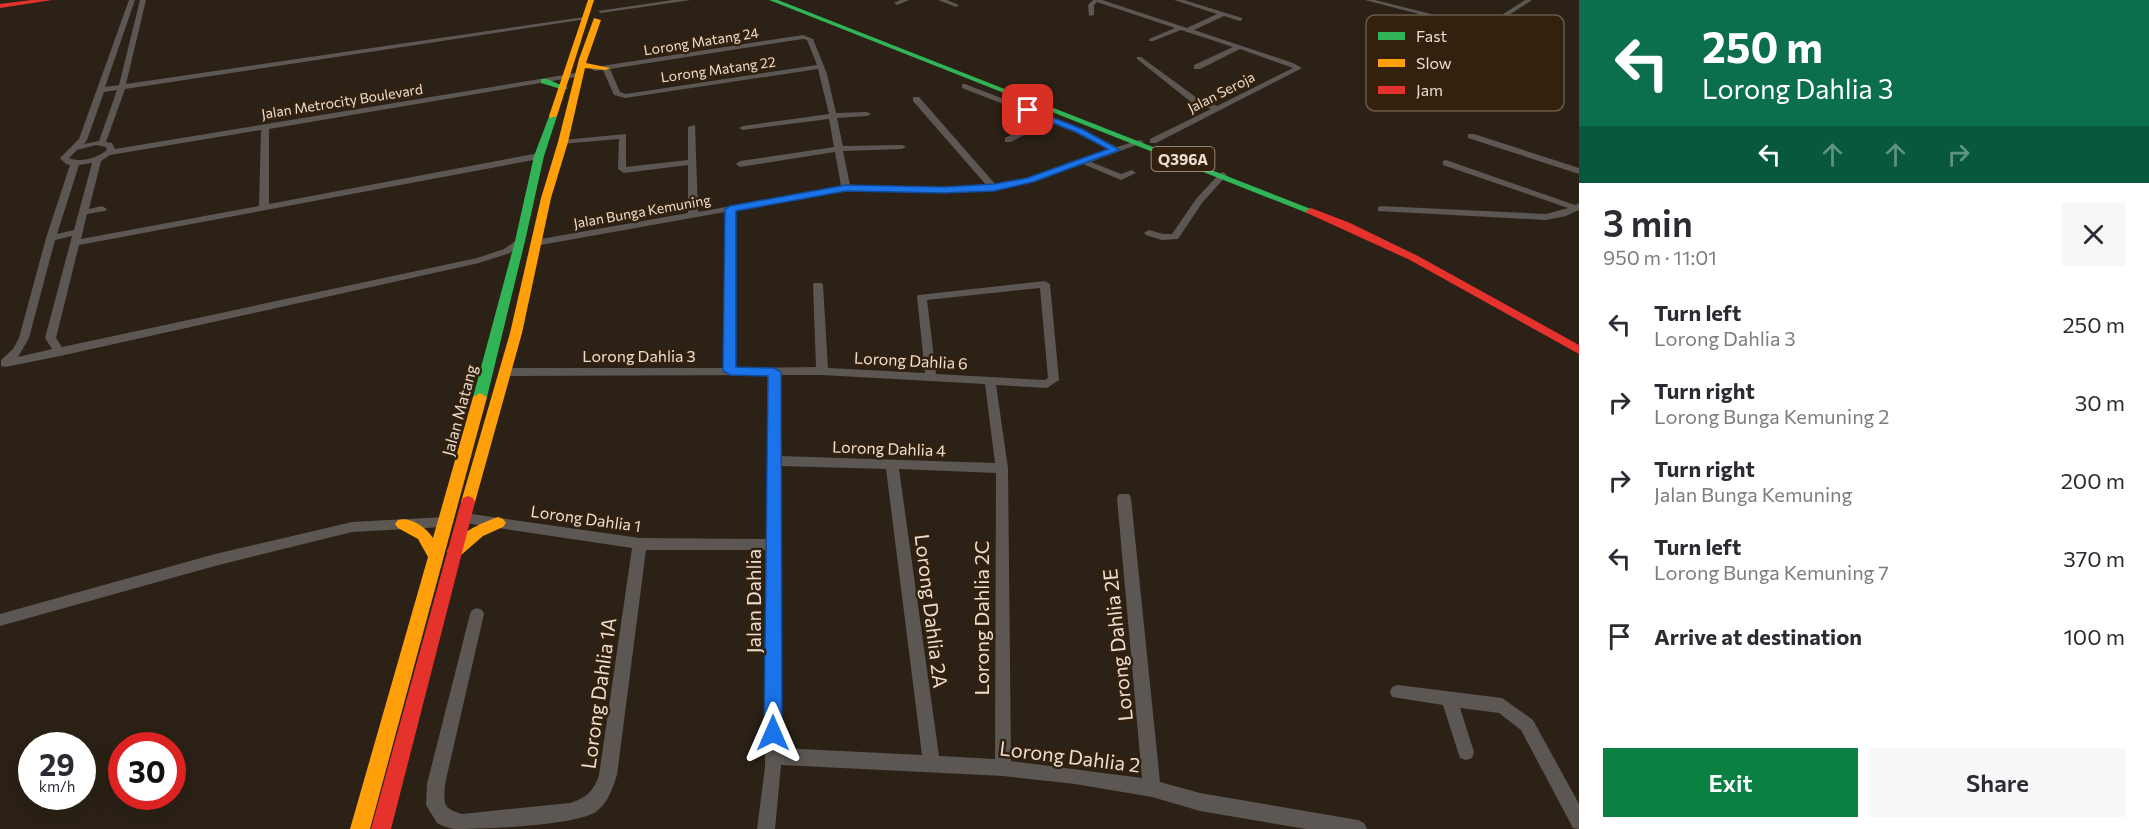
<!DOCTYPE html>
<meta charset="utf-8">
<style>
:root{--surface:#fff;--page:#f7f7f7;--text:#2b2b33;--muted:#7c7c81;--accent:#0b8043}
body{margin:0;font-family:Commissioner,sans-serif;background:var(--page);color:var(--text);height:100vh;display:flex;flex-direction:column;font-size:22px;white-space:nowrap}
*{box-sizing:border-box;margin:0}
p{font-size:20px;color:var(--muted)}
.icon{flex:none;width:33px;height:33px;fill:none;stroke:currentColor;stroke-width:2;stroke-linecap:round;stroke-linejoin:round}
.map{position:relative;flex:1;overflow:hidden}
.side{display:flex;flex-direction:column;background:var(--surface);width:570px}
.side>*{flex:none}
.top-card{background:#0b6e4f;color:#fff;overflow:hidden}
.speed{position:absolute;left:18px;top:732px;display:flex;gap:12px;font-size:30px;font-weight:700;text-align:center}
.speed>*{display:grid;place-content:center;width:78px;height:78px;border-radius:50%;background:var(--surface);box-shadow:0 6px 24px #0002;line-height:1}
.speed small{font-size:15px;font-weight:400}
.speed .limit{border:9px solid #d22;background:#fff;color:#111}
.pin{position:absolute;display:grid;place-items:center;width:51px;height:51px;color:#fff;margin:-26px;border-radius:12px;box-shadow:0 3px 9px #0006}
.me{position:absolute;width:66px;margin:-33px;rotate:0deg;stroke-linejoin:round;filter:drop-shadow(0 0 4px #0008)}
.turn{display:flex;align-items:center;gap:21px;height:126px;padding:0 24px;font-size:27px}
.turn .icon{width:78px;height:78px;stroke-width:2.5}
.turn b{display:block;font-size:42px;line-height:51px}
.lanes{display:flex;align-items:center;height:57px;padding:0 24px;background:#0003;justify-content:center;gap:30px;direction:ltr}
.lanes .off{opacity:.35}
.round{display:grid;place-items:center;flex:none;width:63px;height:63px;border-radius:0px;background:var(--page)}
.head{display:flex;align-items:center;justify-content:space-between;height:102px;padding:0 24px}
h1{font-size:36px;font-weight:600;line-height:45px}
.primary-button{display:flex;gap:12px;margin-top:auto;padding:12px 24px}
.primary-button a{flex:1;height:69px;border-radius:0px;background:var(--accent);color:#fff;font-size:24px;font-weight:600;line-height:69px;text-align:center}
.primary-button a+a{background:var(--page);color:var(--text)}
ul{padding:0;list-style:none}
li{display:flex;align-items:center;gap:18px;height:78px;padding:0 24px}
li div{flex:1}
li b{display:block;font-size:22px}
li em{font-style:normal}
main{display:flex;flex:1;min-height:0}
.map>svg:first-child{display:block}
</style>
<main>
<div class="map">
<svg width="1579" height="829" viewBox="0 0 1579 829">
<rect width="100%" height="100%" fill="#2b2116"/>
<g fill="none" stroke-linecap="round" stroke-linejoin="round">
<g fill="#5c5753" fill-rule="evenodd">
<path d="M129,0h6l-30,87 14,-2 21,-85h6l-20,84 458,-67 3,2 -462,70 -19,53 6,1 3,6 461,-76 4,2 -4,2 -307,52v75l270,-51 4,3 -4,3 -460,86 -23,93 6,9 415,-89 27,-9 16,-11 5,3 -15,12 -31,10 -419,93 -55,11 -4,-1v-6l12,-11 6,-11 27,-100 24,-73 -4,-1 -6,-6 19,-19zM117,90l-18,51 -15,3 3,-4 17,-48zM261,130l-2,76 -178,33 6,-25 18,-3 2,-2 -5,-3 -13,3 12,-48 9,-6zM96,145l10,2 1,3c-10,8 -26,13 -38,8l8,-8zM92,163l-18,67 -17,4 22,-69zM72,236l-27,102 7,11 -34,8 11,-19 26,-98z"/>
<polygon points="673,0 691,0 601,13 598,11"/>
<polygon points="900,0 909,0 897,5 894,3"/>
<polygon points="938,0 947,0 959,5 956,7"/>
<polygon points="1093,0 1102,0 1187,28 1217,14 1174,0 1184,0 1242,18 1242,20 1240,21 1224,16 1194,30 1293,63 1302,68 1156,143 1150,143 1150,139 1211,109 1191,102 1137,59 1137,57 1141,57 1197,98 1217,106 1293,68 1240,49 1200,69 1194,69 1194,65 1233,47 1181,30 1153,41 1149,41 1149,39 1175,28 1097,2 1094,5 1094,15 1089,16 1088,5"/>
<polygon points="1365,0 1375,0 1483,27 1525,0 1532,0 1484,31"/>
<path d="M803,35l10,4 14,35 9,39 31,-1 4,2 -4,2 -30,2 6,28 59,-1 4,2 -4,2 -59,2 7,34 94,2 43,-1 -74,-85v-4h6l77,88 30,-7 83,-28 -33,-17 -27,-11 -38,20h-6v-4l37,-19 -80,-31v-4h3l117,45 35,18 23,-7 4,2 -53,20 30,12 11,-4 4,3 -15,7 -38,-16 -51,18 -38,9 -50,2 -98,-2 -111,19 1,158 80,-1 -3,-82 1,-2h8l1,2 5,83 97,5 -8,-76 1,-2 127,-14 5,3 9,96 -12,8 -51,-3 12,83 3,293 131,17 -25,-280 2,-4h10l2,4 29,284 40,11 158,27 6,3 3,6h-61l-106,-18 -48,-14 -77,-13 -72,-8 -222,-11 -6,64h-18l8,-62 2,-217h-121l-29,225c-5,14 -8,26 -20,36 -19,15 -117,18 -143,18 -6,-1 -12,-3 -17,-6l-11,-18 1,-21 43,-170 2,-4 5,-2 5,2 2,4 -39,170c-1,20 -3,24 17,30l108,-11c16,-5 24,-12 29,-28l33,-227 -167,-25 -5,-1 -2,-4 2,-4 5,-1 175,25 127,1 1,-164 -263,1 -6,-4 6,-4h219l1,-156 -190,34 -5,-3 5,-3 153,-27v-48l-64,8 -6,-4 1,-30 -59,5v-4h3l63,-6v33l62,-7v-33l7,-2 3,87 143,-26 -6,-34 -95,15 -4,-3 4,-3 94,-14 -5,-28 -86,11 -4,-2 4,-2 86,-12 -11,-45 -193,29 -11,-3 -11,-25 -8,1 -4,-2 4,-2zM803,39l4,1 10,25 -191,29 -6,-2 -10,-23zM1040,288l8,90 -3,2 -109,-6 -9,-74zM780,375h42l163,9 10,79 -215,-7zM780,466l106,3 36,286 -141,-7zM899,469l97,4 -1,286 -56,-3z"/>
<polygon points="1468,134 1474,134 1579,168 1579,174 1468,138"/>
<polygon points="1446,160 1575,205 1579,203 1579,210 1566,216 1546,220 1378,211 1378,207 1381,206 1546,214 1568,208 1443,165 1443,161"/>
<polygon points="1223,172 1227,175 1202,203 1178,239 1162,240 1146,235 1144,233 1149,230 1163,234 1172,234 1196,199 1220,173"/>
<polygon points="444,517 449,518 451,522 449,526 444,527 352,532 215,566 0,626 0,614 215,554 352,522"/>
<polygon points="1398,685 1502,698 1533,720 1579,804 1579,829 1573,828 1521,730 1499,713 1460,708 1474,752 1472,758 1466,760 1460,758 1458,752 1443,705 1392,697 1390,692 1392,687"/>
</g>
<g fill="#30b455" fill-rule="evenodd">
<polygon points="769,0 778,0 1316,211 1311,214 1307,213"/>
<polygon points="541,79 547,79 568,88 564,90 541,83"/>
<polygon points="550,114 557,116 544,156 525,241 487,397 480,401 473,397 515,241 534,156"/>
</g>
<g fill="#ff9f0a" fill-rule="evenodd">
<polygon points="588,0 594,0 557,116 550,118 549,116"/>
<polygon points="594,18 601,20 586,63 610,68 606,70 585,68 568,142 551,198 522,333 475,502 473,506 463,506 461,502 510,333 541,198 558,142 579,59"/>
<path d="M480,393l7,4 -117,432h-20l78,-272 -10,-18 -20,-11 -3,-4 3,-4c12,-4 29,8 35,18l40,-141z"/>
<path d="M498,517l5,2 3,4 -3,4 -20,9 -22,19 -6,2 -6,-2 -2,-4c9,-17 34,-28 51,-34z"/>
</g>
<g fill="#e5322d" fill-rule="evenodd">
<polygon points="32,0 52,0 0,8 0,4"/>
<polygon points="1311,208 1350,223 1418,256 1579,345 1579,354 1410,260 1307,213 1306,211"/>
<polygon points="468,496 473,498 475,502 391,829 371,829 461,502 463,498"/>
</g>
</g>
<polygon fill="#1a73e8" stroke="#114b97" stroke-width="1.5" points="1025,109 1031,109 1082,129 1120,150 1033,182 994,191 944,193 846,191 736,211 736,367 774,368 781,372 782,733 780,739 773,742 766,739 764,733 768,376 730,375 723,371 725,209 730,206 846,185 944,187 994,184 1027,178 1108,149 1076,132 1025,112"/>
<g text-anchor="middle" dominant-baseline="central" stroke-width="5" stroke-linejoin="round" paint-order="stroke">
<g font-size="14" fill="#ebded3" stroke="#33210e">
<text transform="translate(701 41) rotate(-9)">Lorong Matang 24</text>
<text transform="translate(718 69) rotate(-8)">Lorong Matang 22</text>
<text transform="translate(1221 92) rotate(-27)">Jalan Seroja</text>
<text transform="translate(342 101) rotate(-9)">Jalan Metrocity Boulevard</text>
<text transform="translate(642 211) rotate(-10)">Jalan Bunga Kemuning</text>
</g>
<rect fill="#33210e" stroke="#b4a598" stroke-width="1.5" x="1151.5" y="147" width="63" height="24" rx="4.5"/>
<g font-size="15" font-weight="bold" fill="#ebded3">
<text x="1183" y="159">Q396A</text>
</g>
<g font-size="16" fill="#ebded3" stroke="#33210e">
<text x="639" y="355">Lorong Dahlia 3</text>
<text transform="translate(911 360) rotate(3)">Lorong Dahlia 6</text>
<text transform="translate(459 410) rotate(-75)">Jalan Matang</text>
<text transform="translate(889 448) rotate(2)">Lorong Dahlia 4</text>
<text transform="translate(586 518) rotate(8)">Lorong Dahlia 1</text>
</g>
<g font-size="20" fill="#ebded3" stroke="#33210e">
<text transform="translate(753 601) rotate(-90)">Jalan Dahlia</text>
<text transform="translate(932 611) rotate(83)">Lorong Dahlia 2A</text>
<text transform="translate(981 618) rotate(-90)">Lorong Dahlia 2C</text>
<text transform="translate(1117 645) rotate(-96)">Lorong Dahlia 2E</text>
<text transform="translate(598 693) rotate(-82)">Lorong Dahlia 1A</text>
<text transform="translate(1070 756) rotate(7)">Lorong Dahlia 2</text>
</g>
</g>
<rect x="1366" y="15" width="198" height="96" rx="9" fill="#33210e" stroke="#6a5a49" stroke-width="1.5"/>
<rect x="1378" y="32" width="27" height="8" fill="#30b455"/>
<rect x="1378" y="59" width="27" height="8" fill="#ff9f0a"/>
<rect x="1378" y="86" width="27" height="8" fill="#e5322d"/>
<g font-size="16" fill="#ebded3">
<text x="1416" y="42">Fast</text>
<text x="1416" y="69">Slow</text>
<text x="1416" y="96">Jam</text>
</g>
</svg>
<div class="speed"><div>29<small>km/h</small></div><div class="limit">30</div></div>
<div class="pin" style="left:1028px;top:110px;background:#d93025"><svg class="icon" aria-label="arrive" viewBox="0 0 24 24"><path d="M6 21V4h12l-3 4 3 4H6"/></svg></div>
<svg class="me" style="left:773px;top:733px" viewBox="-20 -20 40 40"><path d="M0-17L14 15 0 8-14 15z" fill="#1a73e8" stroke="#fff" stroke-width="4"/></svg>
</div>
<section class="side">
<div class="top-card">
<div class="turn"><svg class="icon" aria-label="left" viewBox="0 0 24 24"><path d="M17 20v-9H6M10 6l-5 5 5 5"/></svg><div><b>250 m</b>Lorong Dahlia 3</div></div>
<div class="lanes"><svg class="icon" aria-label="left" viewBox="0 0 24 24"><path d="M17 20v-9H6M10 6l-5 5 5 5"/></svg><svg class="icon off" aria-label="ahead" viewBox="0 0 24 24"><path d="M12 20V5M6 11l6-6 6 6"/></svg><svg class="icon off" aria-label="ahead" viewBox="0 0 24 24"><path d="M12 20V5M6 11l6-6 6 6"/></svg><svg class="icon off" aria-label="right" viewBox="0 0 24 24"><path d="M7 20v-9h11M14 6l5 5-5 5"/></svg></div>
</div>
<div class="head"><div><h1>3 min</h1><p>950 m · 11:01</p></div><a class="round"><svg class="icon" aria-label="close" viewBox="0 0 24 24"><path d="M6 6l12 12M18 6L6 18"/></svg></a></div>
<ul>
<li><svg class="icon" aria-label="left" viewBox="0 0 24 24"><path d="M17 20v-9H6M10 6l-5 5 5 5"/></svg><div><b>Turn left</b><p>Lorong Dahlia 3</p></div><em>250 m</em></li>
<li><svg class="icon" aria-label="right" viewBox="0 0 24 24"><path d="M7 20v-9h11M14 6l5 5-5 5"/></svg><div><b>Turn right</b><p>Lorong Bunga Kemuning 2</p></div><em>30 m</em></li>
<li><svg class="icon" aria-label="right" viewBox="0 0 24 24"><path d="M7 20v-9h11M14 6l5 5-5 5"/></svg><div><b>Turn right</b><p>Jalan Bunga Kemuning</p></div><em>200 m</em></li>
<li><svg class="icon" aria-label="left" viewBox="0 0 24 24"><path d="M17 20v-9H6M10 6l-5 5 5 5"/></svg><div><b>Turn left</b><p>Lorong Bunga Kemuning 7</p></div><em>370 m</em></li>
<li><svg class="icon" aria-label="arrive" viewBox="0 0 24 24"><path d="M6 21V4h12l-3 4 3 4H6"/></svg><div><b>Arrive at destination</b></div><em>100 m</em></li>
</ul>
<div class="primary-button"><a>Exit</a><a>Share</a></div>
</section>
</main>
